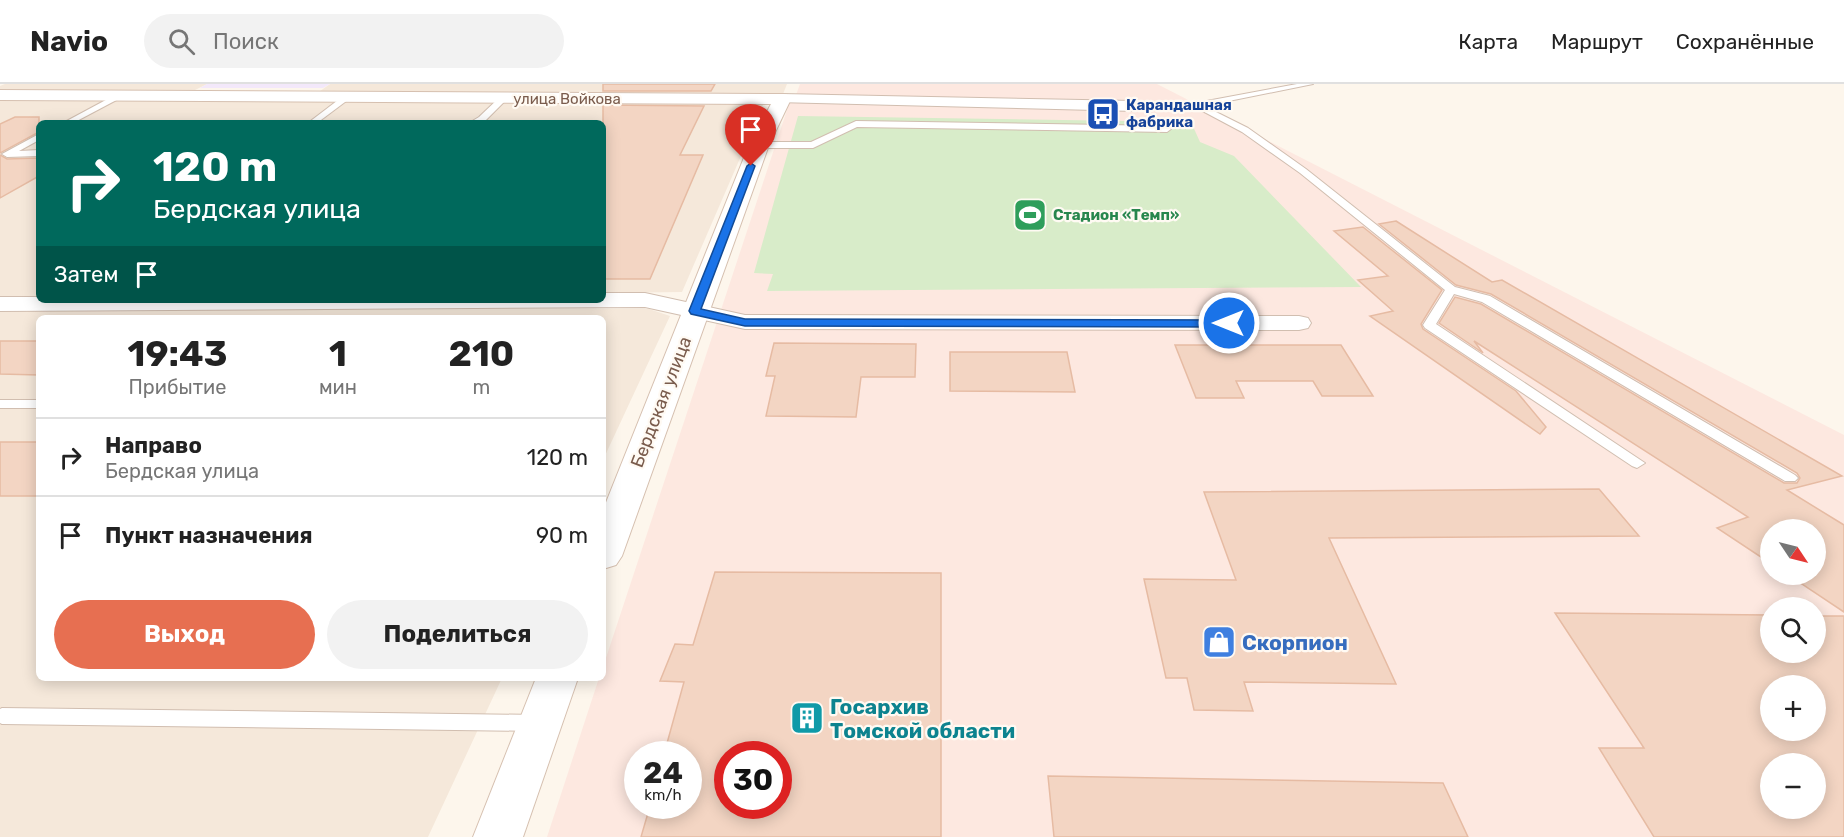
<!DOCTYPE html>
<html lang="ru">
<meta charset="utf-8">
<style>
:root{--surface:#fff;--page:#f2f2f2;--text:#222;--muted:#767676;--line:#e0e0e0;--accent:#e76f51}
body{margin:0;font-family:Rubik,sans-serif;background:var(--page);color:var(--text);height:100vh;display:flex;flex-direction:column;font-size:22px;white-space:nowrap}
*{box-sizing:border-box;margin:0}
p{font-size:20px;color:var(--muted)}
.icon{flex:none;width:33px;height:33px;fill:none;stroke:currentColor;stroke-width:2;stroke-linecap:round;stroke-linejoin:round}
.map{position:relative;flex:1;overflow:hidden}
.sheet{position:absolute;left:36px;top:231px;width:570px;height:366px;display:flex;flex-direction:column;background:var(--surface);border-radius:9px;box-shadow:0 3px 15px #0003}
.sheet>*{flex:none}
.hud{position:absolute;left:36px;top:36px;width:570px;height:183px;border-radius:9px;box-shadow:0 3px 15px #0003;background:#00695c;color:#fff;overflow:hidden}
.needle{width:39px;rotate:125deg}
.controls{position:absolute;left:1760px;top:435px;display:grid;gap:12px}
.controls a{display:grid;place-items:center;width:66px;height:66px;border-radius:50%;background:var(--surface);box-shadow:0 3px 15px #0003;font-size:30px}
.speed{position:absolute;left:624px;top:657px;display:flex;gap:12px;font-size:30px;font-weight:700;text-align:center}
.speed>*{display:grid;place-content:center;width:78px;height:78px;border-radius:50%;background:var(--surface);box-shadow:0 3px 15px #0003;line-height:1}
.speed small{font-size:15px;font-weight:400}
.speed .limit{border:9px solid #d22;background:#fff;color:#111}
.pin{position:absolute;display:grid;place-items:center;width:51px;height:51px;color:#fff;margin:-62px -26px;border-radius:50% 50% 50% 0;rotate:-45deg;box-shadow:0 0 6px #0007}
.pin .icon{rotate:45deg}
.me{position:absolute;width:66px;margin:-33px;rotate:270deg;stroke-linejoin:round;filter:drop-shadow(0 0 4px #0008)}
.turn{display:flex;align-items:center;gap:21px;height:126px;padding:0 18px;font-size:27px}
.turn .icon{width:78px;height:78px;stroke-width:2.5}
.turn b{display:block;font-size:42px;line-height:51px}
.then{display:flex;align-items:center;height:57px;padding:0 18px;background:#0003;gap:12px;font-size:22px}
.eta{display:flex;justify-content:space-evenly;align-items:center;height:102px;text-align:center}
.eta b{font-size:36px;font-weight:700;line-height:42px}
.cta{display:flex;gap:12px;margin-top:auto;padding:12px 18px}
.cta a{flex:1;height:69px;border-radius:36px;background:var(--accent);color:#fff;font-size:24px;font-weight:700;line-height:69px;text-align:center}
.cta a+a{background:var(--page);color:var(--text)}
ul{padding:0;list-style:none}
li{display:flex;align-items:center;gap:18px;height:78px;padding:0 18px;border-top:2px solid var(--line)}
li div{flex:1}
li b{display:block;font-size:22px}
li em{font-style:normal}
header{display:flex;align-items:center;gap:36px;box-sizing:border-box;height:84px;padding:0 30px;background:var(--surface);border-bottom:2px solid var(--line)}
header strong{font-size:28px}
nav{display:flex;gap:33px;margin-inline-start:auto;font-size:21px}
.search{width:420px;height:54px;background:var(--page);display:flex;align-items:center;gap:15px;box-sizing:border-box;padding:0 21px;border-radius:33px;color:var(--muted);font-size:22px}
.map>svg:first-child{display:block}
</style>
<header>
<strong>Navio</strong>
<div class="search"><svg class="icon" aria-label="search" viewBox="0 0 24 24"><circle cx="10" cy="10" r="6"/><path d="M15 15l6 6"/></svg>Поиск</div>
<nav><a>Карта</a><a>Маршрут</a><a>Сохранённые</a></nav>
</header>
<div class="map">
<svg width="1844" height="753" viewBox="0 0 1844 753">
<rect width="100%" height="100%" fill="#fdf6ec"/>
<g fill="#f5e8da">
<polygon points="5,0 207,0 195,6 0,7 0,2"/>
<polygon points="330,0 787,0 783,10 316,10"/>
<polygon points="346,15 764,19 682,208 603,209 603,39 39,39 39,212 0,212 0,16"/>
<polygon points="649,225 670,232 603,376 603,234 39,234 39,594 502,594 428,753 0,753 0,226"/>
</g>
<path fill="#fde8e0" fill-rule="evenodd" d="M800,0h357l687,351v402h-1297l52,-159h4v-11l186,-563 7,-9zM1770,446h45v44h-45zM1770,524h45v44h-45zM1770,602h45v44h-45zM638,670h50v52h-50zM728,670h50v52h-50zM1770,680h45v44h-45z"/>
<polygon fill="#f3e8fa" points="207,0 330,0 323,4 200,4"/>
<polygon fill="#d8ecc9" points="798,32 1191,38 1200,58 1234,72 1361,203 767,207 773,190 754,189"/>
<g fill="#f3d5c3" stroke="#e6bba3" stroke-width="1.5" fill-rule="evenodd">
<polygon points="603,0 715,0 711,7 603,7"/>
<polygon points="603,21 704,22 680,71 703,71 650,195 603,195"/>
<polygon points="15,33 39,33 39,48 0,69 0,40"/>
<polygon points="0,71 7,75 39,74 39,92 0,114"/>
<polygon points="1396,137 1492,198 1502,196 1842,392 1787,406 1844,441 1844,528 1787,490 1815,490 1815,446 1770,446 1770,479 1717,444 1748,433 1474,257 1483,269 1439,239 1455,213 1481,220 1784,399 1797,399 1800,394 1797,389 1491,210 1456,201 1379,140"/>
<polygon points="1363,143 1442,206 1421,240 1423,245 1516,307 1546,343 1540,350 1370,232 1393,227 1358,196 1388,192 1334,147"/>
<polygon points="0,257 39,257 39,291 0,290"/>
<polygon points="774,259 916,260 915,293 861,293 856,333 766,332 775,292 766,292"/>
<polygon points="1175,261 1341,261 1373,312 1322,312 1313,297 1236,297 1244,314 1196,314"/>
<polygon points="950,268 1067,268 1075,308 950,307"/>
<rect x="0" y="358" width="39" height="54"/>
<polygon points="1599,405 1639,452 1329,454 1396,600 1244,598 1253,627 1194,626 1187,594 1166,594 1144,495 1236,496 1204,408"/>
<path d="M715,488l226,1v264h-300l9,-31h38v-52h-24l20,-72 -24,-1 15,-37 18,1zM728,670h50v52h-50z"/>
<path d="M1555,529l215,2v37h45v-36h29v221h-190l-55,-89h45zM1770,602h45v44h-45zM1770,680h45v44h-45z"/>
<polygon points="1048,692 1443,699 1468,753 1054,753"/>
</g>
<g fill="none" stroke-linecap="round" stroke-linejoin="round">
<defs>
<g id="lane">
<polygon points="1297,0 1313,0 1204,22 1248,44 1306,85 1455,203 1490,212 1795,391 1798,394 1795,397 1785,397 1482,218 1454,210 1436,240 1645,379 1637,384 1632,382 1425,244 1423,241 1445,206 1300,89 1242,48 1195,23 1135,24 1131,22 1135,20 1196,19"/>
<polygon points="117,10 124,12 73,39 63,39"/>
<polygon points="346,10 353,12 317,39 308,39"/>
<polygon points="500,13 507,15 485,37 469,39 479,33"/>
<polygon points="856,37 1167,42 1171,45 1167,48 857,43 813,64 759,64 755,61 759,58 811,58"/>
<polygon points="39,50 39,56 19,67 39,66 39,72 7,73 2,70"/>
<rect x="0" y="316" width="39" height="8"/>
<polygon points="2,624 537,631 544,633 547,639 544,645 537,647 2,640 0,639 0,625"/>
</g>
<g id="street">
<polygon points="782,10 1135,17 1143,22 1135,27 776,18 774,15"/>
<polygon points="603,209 645,209 745,231 1299,232 1308,234 1311,239 1308,244 1299,246 745,245 645,223 0,227 0,213 39,213 39,216 603,216"/>
</g>
<g id="secondary">
<polygon points="0,6 782,10 788,11 791,15 769,61 622,472 616,481 603,485 603,426 749,61 771,20 0,16"/>
<polygon points="536,594 578,594 523,753 473,753"/>
</g>
</defs>
<use href="#lane" stroke="#d1beb0" stroke-width="2"/>
<use href="#street" stroke="#d1beb0" stroke-width="2"/>
<use href="#secondary" stroke="#d6c0b0" stroke-width="2"/>
<use href="#lane" fill="#fff" fill-rule="evenodd"/>
<use href="#street" fill="#fff" fill-rule="evenodd"/>
<use href="#secondary" fill="#fff" fill-rule="evenodd"/>
</g>
<polygon fill="#1a73e8" stroke="#114b97" stroke-width="1.5" points="751,79 755,82 701,225 745,235 1229,236 1234,239 1229,243 745,242 691,230 689,227 747,82"/>
<defs>
<symbol id="bus-square" viewBox="-11 -11 22 22"><rect x="-9" y="-9" width="18" height="18" rx="4" fill="#1a4fb4" stroke="#fffaf3"/><path d="M-5-6H5V4H4V6H2V4H-2V6H-4V4H-5ZM-3.5-4V0h7V-4ZM-3.5 1.2v1.5H-2V1.2ZM2 1.2v1.5H3.5V1.2Z" fill="#fff"/></symbol>
<symbol id="stadium-square" viewBox="-11 -11 22 22"><rect x="-9" y="-9" width="18" height="18" rx="4" fill="#2e9e5b" stroke="#fffaf3"/><path d="M0-5a6.5 5 0 1 0 0 10a6.5 5 0 1 0 0-10ZM-3.5-1.8h7v3.6h-7Z" fill="#fff"/></symbol>
<symbol id="shop-square" viewBox="-11 -11 22 22"><rect x="-9" y="-9" width="18" height="18" rx="4" fill="#3f7fe0" stroke="#fffaf3"/><path d="M-5-2.5h2.3a2.7 3.5 0 0 1 5.4 0H5L5.5 6h-11ZM-1.5-2.5h3a1.5 2.3 0 0 0-3 0Z" fill="#fff"/></symbol>
<symbol id="building-square" viewBox="-11 -11 22 22"><rect x="-9" y="-9" width="18" height="18" rx="4" fill="#0f9aa8" stroke="#fffaf3"/><path d="M-4-6H4V6H1V3H-1V6H-4ZM-2.5-4.3h1.7v1.8h-1.7ZM.8-4.3h1.7v1.8H.8ZM-2.5-1h1.7V.8h-1.7ZM.8-1h1.7V.8H.8Z" fill="#fff"/></symbol>
</defs>
<g fill-rule="evenodd">
<use href="#bus-square" x="1084" y="11" width="38" height="38"/>
<use href="#stadium-square" x="1011" y="112" width="38" height="38"/>
<use href="#shop-square" x="1200" y="539" width="38" height="38"/>
<use href="#building-square" x="788" y="615" width="38" height="38"/>
</g>
<g text-anchor="middle" dominant-baseline="central" stroke-width="4.5" stroke-linejoin="round" paint-order="stroke">
<g font-size="15" fill="#7a5c4d" stroke="#fffaf3">
<text x="567" y="15">улица Войкова</text>
</g>
<g font-size="15" font-weight="bold" fill="#164399" stroke="#fffaf3" text-anchor="start">
<text x="1126" y="21">Карандашная<tspan x="1126" dy="17">фабрика</tspan></text>
</g>
<g font-size="15" font-weight="bold" fill="#27864d" stroke="#fffaf3" text-anchor="start">
<text x="1053" y="131">Стадион «Темп»</text>
</g>
<g font-size="18" fill="#7a5c4d" stroke="#fffaf3">
<text transform="translate(661 318) rotate(-69)">Бердская улица</text>
</g>
<g font-size="21" font-weight="bold" fill="#366cbe" stroke="#fffaf3" text-anchor="start">
<text x="1242" y="558">Скорпион</text>
</g>
<g font-size="21" font-weight="bold" fill="#0d838f" stroke="#fffaf3" text-anchor="start">
<text x="830" y="622">Госархив<tspan x="830" dy="24">Томской области</tspan></text>
</g>
</g>
</svg>
<div class="controls">
<a><svg class="needle" viewBox="-14 -14 28 28"><path d="M0-13l5 13h-10z" fill="#e53935"/><path d="M0 13l5-13h-10z" fill="#767676"/></svg></a>
<a><svg class="icon" aria-label="search" viewBox="0 0 24 24"><circle cx="10" cy="10" r="6"/><path d="M15 15l6 6"/></svg></a>
<a>+</a>
<a>−</a>
</div>
<div class="speed"><div>24<small>km/h</small></div><div class="limit">30</div></div>
<div class="pin" style="left:751px;top:82px;background:#d93025"><svg class="icon" aria-label="arrive" viewBox="0 0 24 24"><path d="M6 21V4h12l-3 4 3 4H6"/></svg></div>
<svg class="me" style="left:1229px;top:239px" viewBox="-20 -20 40 40"><circle r="17" fill="#1a73e8" stroke="#fff" stroke-width="3"/><path d="M0-11L8 9 0 5-8 9z" fill="#fff"/></svg>
<div class="hud">
<div class="turn"><svg class="icon" aria-label="right" viewBox="0 0 24 24"><path d="M7 20v-9h11M14 6l5 5-5 5"/></svg><div><b>120 m</b>Бердская улица</div></div>
<div class="then">Затем<svg class="icon" aria-label="arrive" viewBox="0 0 24 24"><path d="M6 21V4h12l-3 4 3 4H6"/></svg></div>
</div>
<section class="sheet">
<div class="eta">
<div><b>19:43</b><p>Прибытие</p></div>
<div><b>1</b><p>мин</p></div>
<div><b>210</b><p>m</p></div>
</div>
<ul>
<li><svg class="icon" aria-label="right" viewBox="0 0 24 24"><path d="M7 20v-9h11M14 6l5 5-5 5"/></svg><div><b>Направо</b><p>Бердская улица</p></div><em>120 m</em></li>
<li><svg class="icon" aria-label="arrive" viewBox="0 0 24 24"><path d="M6 21V4h12l-3 4 3 4H6"/></svg><div><b>Пункт назначения</b></div><em>90 m</em></li>
</ul>
<div class="cta"><a>Выход</a><a>Поделиться</a></div>
</section>
</div>
